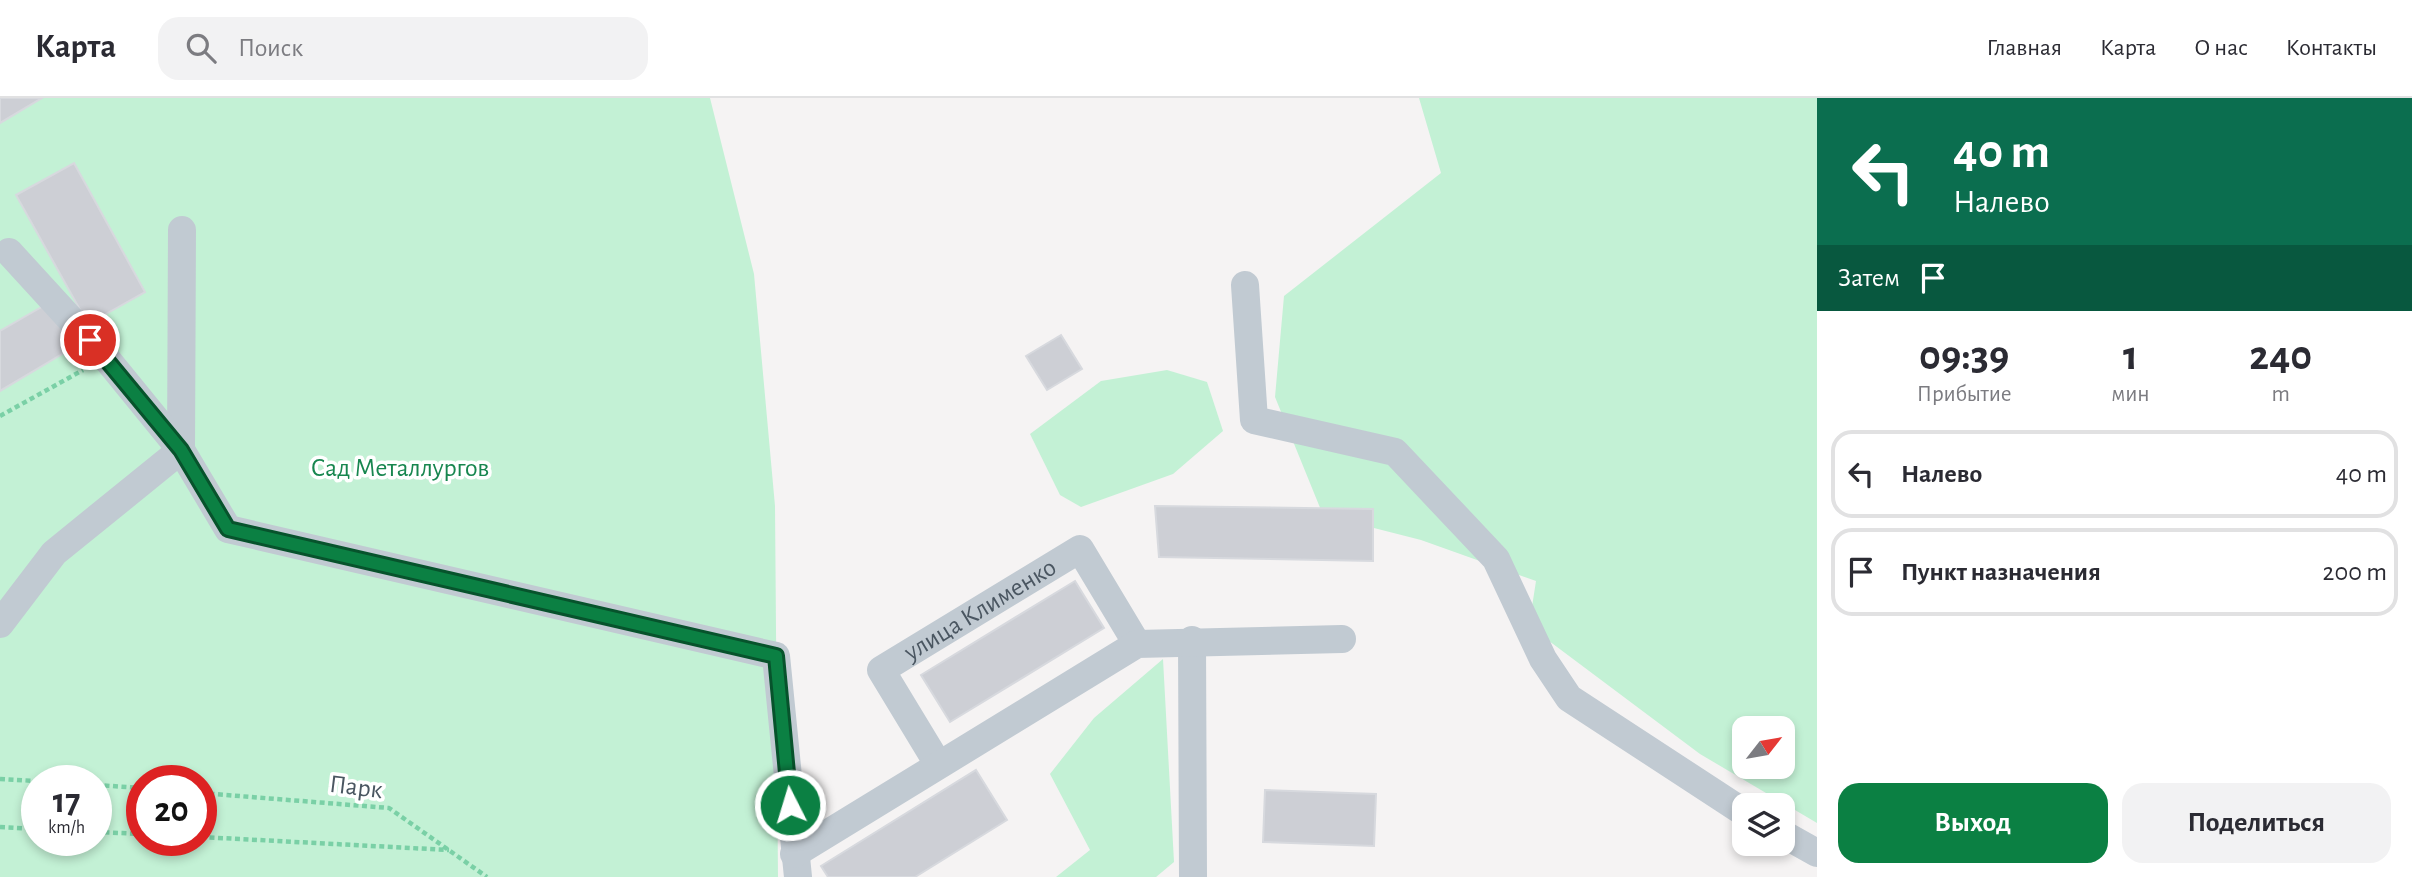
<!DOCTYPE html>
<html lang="ru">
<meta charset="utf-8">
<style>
:root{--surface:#fff;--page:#f2f2f3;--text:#2b2b33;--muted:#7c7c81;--line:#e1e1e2;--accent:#0b8043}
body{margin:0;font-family:"Alegreya Sans",sans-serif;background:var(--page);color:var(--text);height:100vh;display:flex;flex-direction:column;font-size:26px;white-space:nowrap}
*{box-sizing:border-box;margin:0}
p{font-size:23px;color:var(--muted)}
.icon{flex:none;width:38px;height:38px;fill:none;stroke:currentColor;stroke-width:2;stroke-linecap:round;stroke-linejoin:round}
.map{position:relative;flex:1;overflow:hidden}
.side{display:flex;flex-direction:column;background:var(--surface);width:595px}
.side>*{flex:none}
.top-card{background:#0b6e4f;color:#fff;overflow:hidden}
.needle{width:46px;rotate:59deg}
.buttons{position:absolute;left:1732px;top:618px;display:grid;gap:14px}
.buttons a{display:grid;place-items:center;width:63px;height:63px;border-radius:14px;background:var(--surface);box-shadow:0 4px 10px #0003;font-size:35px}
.speed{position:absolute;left:21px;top:667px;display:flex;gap:14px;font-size:35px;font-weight:700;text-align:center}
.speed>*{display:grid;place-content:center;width:91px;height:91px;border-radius:50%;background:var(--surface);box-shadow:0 4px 10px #0003;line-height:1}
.speed small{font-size:18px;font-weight:400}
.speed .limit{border:10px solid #d22;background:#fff;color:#111}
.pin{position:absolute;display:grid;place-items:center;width:60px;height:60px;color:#fff;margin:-30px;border:4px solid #fff;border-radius:50%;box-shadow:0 2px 7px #0007}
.me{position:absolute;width:77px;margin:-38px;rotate:355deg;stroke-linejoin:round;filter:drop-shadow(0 0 5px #0008)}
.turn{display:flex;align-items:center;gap:24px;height:147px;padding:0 21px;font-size:32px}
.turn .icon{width:91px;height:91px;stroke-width:2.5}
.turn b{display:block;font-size:49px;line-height:60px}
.then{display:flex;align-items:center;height:66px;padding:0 21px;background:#0003;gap:14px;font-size:26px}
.eta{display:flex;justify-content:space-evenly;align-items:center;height:119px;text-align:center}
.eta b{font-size:42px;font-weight:700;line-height:49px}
.primary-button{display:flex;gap:14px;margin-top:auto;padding:14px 21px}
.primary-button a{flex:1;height:80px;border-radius:21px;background:var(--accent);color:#fff;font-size:28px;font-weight:700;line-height:80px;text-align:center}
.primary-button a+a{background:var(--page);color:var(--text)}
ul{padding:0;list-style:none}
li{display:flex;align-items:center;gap:21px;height:88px;margin:0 14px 10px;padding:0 7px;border:4px solid var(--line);border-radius:21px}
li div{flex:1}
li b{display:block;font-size:26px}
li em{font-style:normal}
header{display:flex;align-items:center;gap:42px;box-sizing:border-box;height:98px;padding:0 35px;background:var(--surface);border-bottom:2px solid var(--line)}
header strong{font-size:33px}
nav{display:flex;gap:38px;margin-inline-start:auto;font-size:24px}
.search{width:490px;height:63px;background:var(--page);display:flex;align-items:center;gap:18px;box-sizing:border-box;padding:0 24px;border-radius:21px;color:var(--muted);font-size:26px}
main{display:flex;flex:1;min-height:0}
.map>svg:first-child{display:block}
</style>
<header>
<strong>Карта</strong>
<div class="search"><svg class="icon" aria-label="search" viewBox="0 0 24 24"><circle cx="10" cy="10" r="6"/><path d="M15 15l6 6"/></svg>Поиск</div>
<nav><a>Главная</a><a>Карта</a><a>О нас</a><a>Контакты</a></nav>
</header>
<main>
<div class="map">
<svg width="1817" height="779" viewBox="0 0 1817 779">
<rect width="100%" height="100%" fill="#f5f3f3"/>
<g fill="#c3f1d5" fill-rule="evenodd">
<path d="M0,0h710l44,176 21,232 3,371h-778zM37,682h59v60h-59zM142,682h59v60h-59z"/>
<path d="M1419,0h398v725l-117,-69 -171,-128 7,-45 -115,-41 -98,-25 -48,-118 9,-101 157,-123zM1745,630h38v38h-38z"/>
<polygon points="1167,272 1207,284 1223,333 1173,376 1081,409 1060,397 1030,336 1101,283"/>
<polygon points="1163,561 1174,764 1156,779 1056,779 1090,752 1050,676 1094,620"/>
</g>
<g fill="#cdcfd5" stroke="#d7d9de" stroke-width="2">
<polygon points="0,0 42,0 0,25"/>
<polygon points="74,65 145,194 88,226 16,97"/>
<polygon points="45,207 74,249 0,293 0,233"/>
<polygon points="1061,237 1082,271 1047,292 1026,258"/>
<polygon points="1155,408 1373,411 1373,463 1159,459"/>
<polygon points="1075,483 1104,530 950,624 921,577"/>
<polygon points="976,672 1007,722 915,779 828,779 821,768"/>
<polygon points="1265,692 1376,696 1374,748 1263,744"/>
</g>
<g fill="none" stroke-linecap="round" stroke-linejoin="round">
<g stroke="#7ad0a6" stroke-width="4.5" stroke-dasharray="5 3.5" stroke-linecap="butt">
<polyline points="0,318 83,272"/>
<polyline points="0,681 37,683"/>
<polyline points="96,687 142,690"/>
<polyline points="201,695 389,710 487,779"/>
<polyline points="0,729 37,731"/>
<polyline points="96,734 142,736"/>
<polyline points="201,739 449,752"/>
</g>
<g stroke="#c1cad2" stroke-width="28">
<polyline points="182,132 181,352 228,431 776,558 798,779"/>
<polyline points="1245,187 1254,322 1395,354 1496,461 1543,561 1569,600 1745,715"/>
<polyline points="0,526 54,455 181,352 106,260 9,154"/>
<polyline points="1192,542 1193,779"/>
<path id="s1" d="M938,666l-57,-94 199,-121 57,95"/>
<polyline points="1783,736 1817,755"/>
<polyline points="794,756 1137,546 1342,541"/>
</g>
</g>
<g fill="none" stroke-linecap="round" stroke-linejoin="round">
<defs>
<polyline id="route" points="90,242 181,352 228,431 776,558 790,707"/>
</defs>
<use href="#route" stroke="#07532c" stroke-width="18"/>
<use href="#route" stroke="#0b8043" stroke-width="12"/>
</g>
<g text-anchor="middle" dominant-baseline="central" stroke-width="7" stroke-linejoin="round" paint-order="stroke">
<g font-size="26" fill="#17864f" stroke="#fff">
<text x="400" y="370">Сад Металлургов</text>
</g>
<g font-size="26" fill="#4a5661" stroke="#fff">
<text stroke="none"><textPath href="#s1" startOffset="226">улица Клименко</textPath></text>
<text transform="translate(356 689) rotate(7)">Парк</text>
</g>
</g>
</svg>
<div class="buttons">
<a><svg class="needle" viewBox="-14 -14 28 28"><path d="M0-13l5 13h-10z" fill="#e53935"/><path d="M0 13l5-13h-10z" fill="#7c7c81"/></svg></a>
<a><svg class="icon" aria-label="layers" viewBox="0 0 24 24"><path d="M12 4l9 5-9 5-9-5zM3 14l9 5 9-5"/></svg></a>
</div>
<div class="speed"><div>17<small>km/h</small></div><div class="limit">20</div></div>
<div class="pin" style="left:90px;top:242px;background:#d93025"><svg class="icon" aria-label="arrive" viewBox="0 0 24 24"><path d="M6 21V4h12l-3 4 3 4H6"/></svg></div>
<svg class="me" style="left:790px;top:707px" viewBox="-20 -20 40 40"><circle r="17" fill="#0b8043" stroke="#fff" stroke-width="3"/><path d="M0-11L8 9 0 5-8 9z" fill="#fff"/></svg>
</div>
<section class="side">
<div class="top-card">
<div class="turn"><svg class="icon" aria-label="left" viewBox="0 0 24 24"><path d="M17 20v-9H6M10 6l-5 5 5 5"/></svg><div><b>40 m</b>Налево</div></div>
<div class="then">Затем<svg class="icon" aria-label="arrive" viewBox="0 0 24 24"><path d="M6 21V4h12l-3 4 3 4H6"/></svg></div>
</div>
<div class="eta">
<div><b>09:39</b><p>Прибытие</p></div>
<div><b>1</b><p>мин</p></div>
<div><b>240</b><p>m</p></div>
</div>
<ul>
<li><svg class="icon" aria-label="left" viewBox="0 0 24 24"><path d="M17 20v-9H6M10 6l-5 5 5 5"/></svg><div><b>Налево</b></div><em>40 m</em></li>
<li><svg class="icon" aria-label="arrive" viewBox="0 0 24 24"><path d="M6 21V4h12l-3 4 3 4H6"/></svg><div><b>Пункт назначения</b></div><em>200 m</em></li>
</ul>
<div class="primary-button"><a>Выход</a><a>Поделиться</a></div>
</section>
</main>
